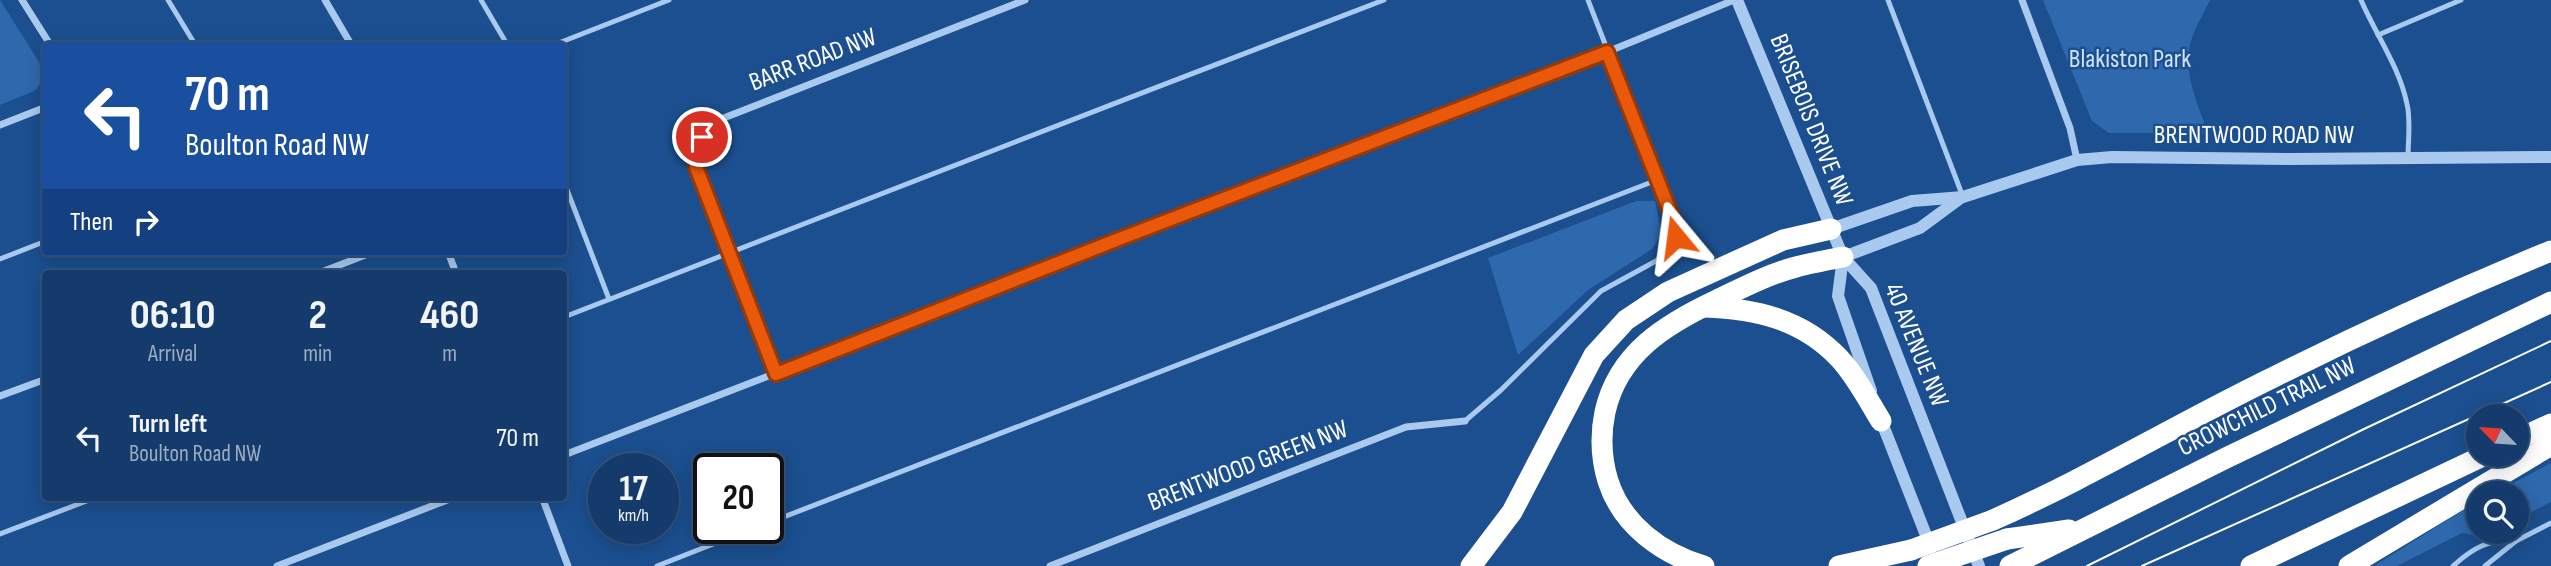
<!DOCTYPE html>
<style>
:root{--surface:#143b6b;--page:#214673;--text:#f1f3f6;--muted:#9dadc1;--line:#33557e}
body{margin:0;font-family:"Sofia Sans Condensed",sans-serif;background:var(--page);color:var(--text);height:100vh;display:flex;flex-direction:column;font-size:26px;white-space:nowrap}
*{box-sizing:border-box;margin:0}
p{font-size:23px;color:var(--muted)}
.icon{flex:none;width:38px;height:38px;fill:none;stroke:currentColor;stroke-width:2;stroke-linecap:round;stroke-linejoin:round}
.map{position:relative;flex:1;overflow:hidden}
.side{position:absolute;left:42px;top:270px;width:525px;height:231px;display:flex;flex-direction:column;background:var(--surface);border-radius:7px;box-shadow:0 4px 18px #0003,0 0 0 2px var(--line)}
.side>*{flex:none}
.hud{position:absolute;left:42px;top:42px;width:525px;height:214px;border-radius:7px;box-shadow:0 4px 18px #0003,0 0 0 2px var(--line);background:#1a4fa0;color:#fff;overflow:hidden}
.needle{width:46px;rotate:295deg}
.fabs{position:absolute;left:2466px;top:404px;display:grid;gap:14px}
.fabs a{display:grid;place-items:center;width:63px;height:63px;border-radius:50%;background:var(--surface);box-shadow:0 4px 18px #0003,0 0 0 2px var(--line);font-size:35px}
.speed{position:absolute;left:588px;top:453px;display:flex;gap:14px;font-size:35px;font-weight:700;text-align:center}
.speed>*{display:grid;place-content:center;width:91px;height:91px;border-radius:50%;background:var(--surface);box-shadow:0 4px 18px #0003,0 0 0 2px var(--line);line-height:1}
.speed small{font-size:18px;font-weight:400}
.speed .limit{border:4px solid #111;border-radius:10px;background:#fff;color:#111}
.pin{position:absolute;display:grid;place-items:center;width:60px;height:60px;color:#fff;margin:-30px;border:4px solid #fff;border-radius:50%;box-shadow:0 2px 7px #0007}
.me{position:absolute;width:77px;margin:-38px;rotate:344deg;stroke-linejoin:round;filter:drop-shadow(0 0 5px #0008)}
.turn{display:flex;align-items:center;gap:24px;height:147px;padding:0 28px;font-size:32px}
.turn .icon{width:91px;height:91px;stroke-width:2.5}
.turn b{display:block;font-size:49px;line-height:60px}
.then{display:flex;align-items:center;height:66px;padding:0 28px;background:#0003;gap:14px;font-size:26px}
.eta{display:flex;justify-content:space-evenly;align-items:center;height:119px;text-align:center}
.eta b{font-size:42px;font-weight:700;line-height:49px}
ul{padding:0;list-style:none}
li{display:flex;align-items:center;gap:21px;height:98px;padding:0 28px}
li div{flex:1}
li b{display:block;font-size:26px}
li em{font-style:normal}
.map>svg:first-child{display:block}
</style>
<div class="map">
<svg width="2551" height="566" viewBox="0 0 2551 566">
<rect width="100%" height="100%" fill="#1b4f8f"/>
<g fill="#2e69ad">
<polygon points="0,0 39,62 42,74 39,86 34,91 0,105"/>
<path d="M2043,0h167c-6,13 -15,27 -19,41 -9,31 7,63 17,92h-99l-17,-12z"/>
<polygon points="1636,201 1655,201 1662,234 1652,249 1588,290 1518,355 1488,258"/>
<polygon points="2551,463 2551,502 2517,519 2516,494 2494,493"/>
<polygon points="2478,501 2478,532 2489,532 2480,536 2462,533 2397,566 2374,566"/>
</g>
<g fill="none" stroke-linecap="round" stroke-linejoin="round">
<g stroke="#a9c9ee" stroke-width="5">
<polyline points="168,0 196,46"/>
<polyline points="481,0 508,46"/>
<polyline points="1888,0 1963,197"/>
<path d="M2361,0c15,35 38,66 46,104 4,16 1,37 1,54"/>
<polyline points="2378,35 2461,0"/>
<polyline points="551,46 669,0"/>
<polyline points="564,182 609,299"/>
<polyline points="0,259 46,241"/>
<path d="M564,317c273,-105 546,-213 820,-317"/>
<polyline points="1465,421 1501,390 1601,291 1656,261 1671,250 1676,237 1675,224 1588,0"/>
<polyline points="768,523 1657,180"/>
<polyline points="0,534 97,497"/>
<polyline points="657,566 754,528"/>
<path d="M2453,566c20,-18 35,-27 63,-25"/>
<polyline points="2485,566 2516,541 2551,523"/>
</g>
<g stroke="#a9c9ee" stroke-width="7">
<polyline points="22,0 51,46"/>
<polyline points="325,0 352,46"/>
<polyline points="2022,0 2070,128 2077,160"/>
<polyline points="0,125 46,107"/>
<polyline points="448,252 456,273"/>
<polyline points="319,273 373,252"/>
<path d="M776,374l-80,-207c-1,-20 6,-33 20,-46l309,-121"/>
<polyline points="0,396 46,379"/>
<polyline points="564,455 1607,52 1734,0"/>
<polyline points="542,497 568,566"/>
<polyline points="277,566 455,497"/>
<polyline points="1050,566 1406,427 1465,421"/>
</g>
<g stroke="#a9c9ee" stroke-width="12">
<polyline points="1737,0 1843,257 1871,288 1979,566"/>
<polyline points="1831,229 1912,201 1963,197 2077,160 2112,157 2291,159 2551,157"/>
<polyline points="1843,257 1838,296 1871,391"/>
<polyline points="1843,257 1920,228 1962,197"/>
<polyline points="1879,415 1931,548"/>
</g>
<g stroke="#fff" stroke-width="21">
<path d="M1705,307c51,2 97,12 134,51 17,18 29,42 42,63"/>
<polyline points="2516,440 2551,424"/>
<path d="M1993,520c97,-43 188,-98 283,-144 90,-45 182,-87 275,-125"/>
<polyline points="2007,539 2069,530"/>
<polyline points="1471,566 1512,512 1594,355 1626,320 1668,292 1783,240 1831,229"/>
<path d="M1704,566c-42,-12 -82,-41 -96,-85 -7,-23 -8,-45 -3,-69 13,-59 61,-88 112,-112 25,-12 52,-26 79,-33 15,-4 31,-7 47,-10"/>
<polyline points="1839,566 1911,550"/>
<polyline points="2010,566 2226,458 2551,302"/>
<polyline points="2251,566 2485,455"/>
<polyline points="2349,566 2551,445"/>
</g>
<g stroke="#fff" stroke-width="2">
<polyline points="2087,566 2364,429 2551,341"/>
<polyline points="2142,566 2551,382"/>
</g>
<g stroke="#fff" stroke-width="21">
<polyline points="1911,550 1993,520"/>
<polyline points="1928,566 2007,539"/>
</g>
</g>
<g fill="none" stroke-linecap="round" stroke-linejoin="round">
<defs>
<polyline id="route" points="702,137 696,155 696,167 776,374 1119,239 1607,52 1675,224 1676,237"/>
</defs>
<use href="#route" stroke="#983908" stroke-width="18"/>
<use href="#route" stroke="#ea580c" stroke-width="12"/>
</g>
<g text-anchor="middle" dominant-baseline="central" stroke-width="5" stroke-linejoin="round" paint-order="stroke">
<g font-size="26" fill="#cfe3fa" stroke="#1b4f8f">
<text x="2130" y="59">Blakiston Park</text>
</g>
<g font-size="26" fill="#fff" stroke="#1b4f8f">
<text transform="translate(813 60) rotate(-21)">BARR ROAD NW</text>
<text transform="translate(1811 120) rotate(68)">BRISEBOIS DRIVE NW</text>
<text x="2254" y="135">BRENTWOOD ROAD NW</text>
<text transform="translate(1916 345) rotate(68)">40 AVENUE NW</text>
<text transform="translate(2267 407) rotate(-26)">CROWCHILD TRAIL NW</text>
<text transform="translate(1248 466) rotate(-21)">BRENTWOOD GREEN NW</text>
</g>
</g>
</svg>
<div class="fabs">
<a><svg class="needle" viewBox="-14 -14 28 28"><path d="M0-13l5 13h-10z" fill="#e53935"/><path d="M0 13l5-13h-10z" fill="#9dadc1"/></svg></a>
<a><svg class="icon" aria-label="search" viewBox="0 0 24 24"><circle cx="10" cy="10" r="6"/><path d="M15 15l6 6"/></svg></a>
</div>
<div class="speed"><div>17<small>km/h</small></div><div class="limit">20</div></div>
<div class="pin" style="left:702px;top:137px;background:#d93025"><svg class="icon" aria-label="arrive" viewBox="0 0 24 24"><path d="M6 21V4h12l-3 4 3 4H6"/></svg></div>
<svg class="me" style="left:1676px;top:237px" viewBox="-20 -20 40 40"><path d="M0-17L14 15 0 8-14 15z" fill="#ea580c" stroke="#fff" stroke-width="4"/></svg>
<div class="hud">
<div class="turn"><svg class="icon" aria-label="left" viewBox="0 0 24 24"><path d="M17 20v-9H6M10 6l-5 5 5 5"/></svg><div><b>70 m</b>Boulton Road NW</div></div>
<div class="then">Then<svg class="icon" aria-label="right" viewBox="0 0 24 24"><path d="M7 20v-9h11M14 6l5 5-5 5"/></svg></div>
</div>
<section class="side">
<div class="eta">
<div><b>06:10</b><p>Arrival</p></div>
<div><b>2</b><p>min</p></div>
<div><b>460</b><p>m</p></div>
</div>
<ul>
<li><svg class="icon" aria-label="left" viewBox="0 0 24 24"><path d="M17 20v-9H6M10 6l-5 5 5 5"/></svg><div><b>Turn left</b><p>Boulton Road NW</p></div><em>70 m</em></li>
</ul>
</section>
</div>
